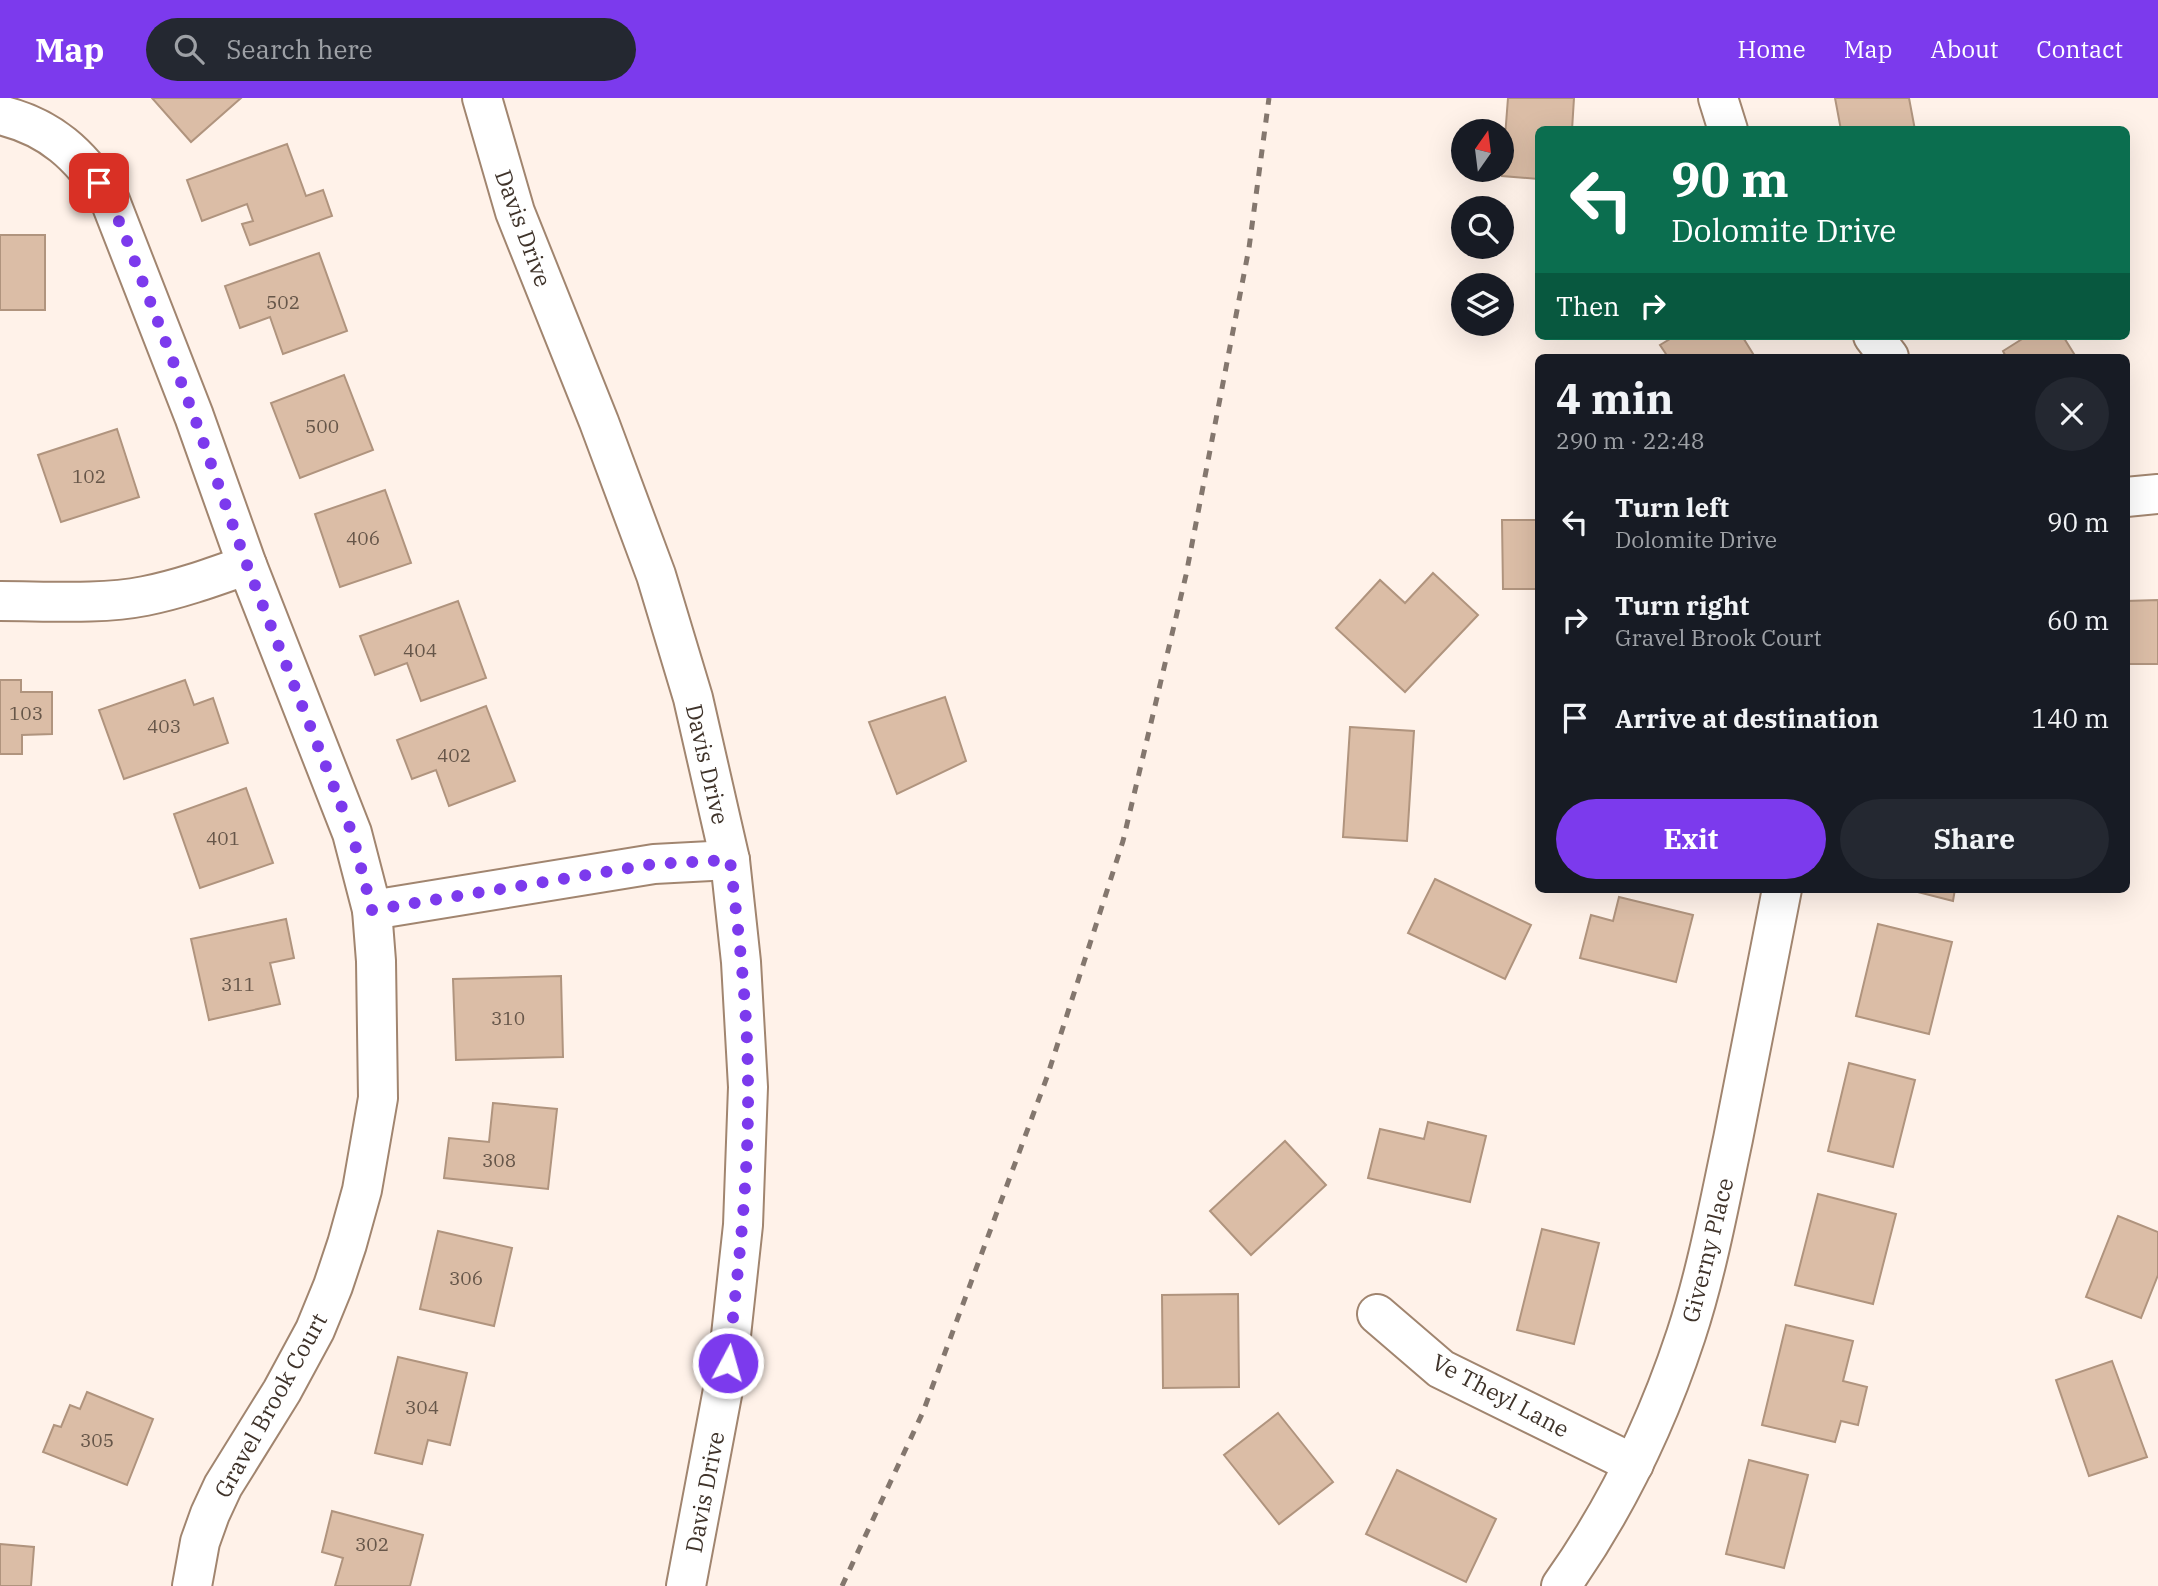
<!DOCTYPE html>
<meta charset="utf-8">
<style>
:root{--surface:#171b24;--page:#242831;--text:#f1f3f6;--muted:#9ea1a6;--accent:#7c3aed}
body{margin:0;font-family:"IBM Plex Serif",serif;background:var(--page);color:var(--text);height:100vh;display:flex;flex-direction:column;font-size:26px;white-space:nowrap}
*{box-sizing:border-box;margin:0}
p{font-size:23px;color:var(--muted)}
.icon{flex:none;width:38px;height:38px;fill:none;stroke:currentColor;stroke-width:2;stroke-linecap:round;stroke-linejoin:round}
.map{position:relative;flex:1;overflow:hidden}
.details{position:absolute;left:1535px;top:256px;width:595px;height:539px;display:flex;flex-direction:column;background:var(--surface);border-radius:10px;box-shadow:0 7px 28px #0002}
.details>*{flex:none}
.hud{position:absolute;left:1535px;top:28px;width:595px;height:214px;border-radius:10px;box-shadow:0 7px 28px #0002;background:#0b6e4f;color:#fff;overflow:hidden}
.needle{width:46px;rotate:14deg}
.controls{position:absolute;left:1451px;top:21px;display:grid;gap:14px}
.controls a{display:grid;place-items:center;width:63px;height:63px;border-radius:50%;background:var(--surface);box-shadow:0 7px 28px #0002;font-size:35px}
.pin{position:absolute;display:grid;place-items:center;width:60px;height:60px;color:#fff;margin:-30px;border-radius:14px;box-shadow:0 4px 10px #0006}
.me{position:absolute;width:77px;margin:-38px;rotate:6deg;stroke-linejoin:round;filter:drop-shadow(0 0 5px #0008)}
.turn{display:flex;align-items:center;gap:24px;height:147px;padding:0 21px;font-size:32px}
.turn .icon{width:91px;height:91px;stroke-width:2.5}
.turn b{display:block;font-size:49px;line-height:60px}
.then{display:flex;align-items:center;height:66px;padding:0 21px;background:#0003;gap:14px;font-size:26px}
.round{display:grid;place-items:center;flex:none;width:74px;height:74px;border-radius:37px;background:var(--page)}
.head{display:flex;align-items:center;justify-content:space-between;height:119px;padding:0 21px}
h1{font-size:42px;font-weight:700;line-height:52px}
.cta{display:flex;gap:14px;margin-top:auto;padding:14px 21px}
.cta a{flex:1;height:80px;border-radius:42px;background:var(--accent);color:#fff;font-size:28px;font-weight:700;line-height:80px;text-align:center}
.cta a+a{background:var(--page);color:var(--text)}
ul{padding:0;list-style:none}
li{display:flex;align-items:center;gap:21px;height:98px;padding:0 21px}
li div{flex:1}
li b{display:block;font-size:26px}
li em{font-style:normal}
header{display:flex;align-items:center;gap:42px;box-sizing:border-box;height:98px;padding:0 35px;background:var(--accent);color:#fff}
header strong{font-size:33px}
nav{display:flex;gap:38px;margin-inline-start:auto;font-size:24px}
.search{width:490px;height:63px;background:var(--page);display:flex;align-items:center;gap:18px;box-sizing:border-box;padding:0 24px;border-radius:38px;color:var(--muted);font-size:26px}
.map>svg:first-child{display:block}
</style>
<header>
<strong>Map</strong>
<div class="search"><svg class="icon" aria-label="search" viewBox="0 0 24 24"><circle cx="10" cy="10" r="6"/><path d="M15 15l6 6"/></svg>Search here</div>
<nav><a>Home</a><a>Map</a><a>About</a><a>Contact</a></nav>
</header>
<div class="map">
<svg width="2158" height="1488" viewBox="0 0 2158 1488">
<rect width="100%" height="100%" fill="#fff2e9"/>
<g fill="#dbbda6" stroke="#b0947e" stroke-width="2">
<polygon points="152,0 241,0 191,44"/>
<polygon points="1508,0 1574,0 1572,32 1538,32 1538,81 1502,78"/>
<polygon points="1835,0 1909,0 1915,32 1841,32"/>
<polygon points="287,46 306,98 323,92 332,118 250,147 242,126 253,123 247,106 202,123 187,82"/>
<rect x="0" y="137" width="45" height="75"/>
<polygon points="319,155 347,233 283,256 270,219 240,230 225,188"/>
<polygon points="1675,238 1742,238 1755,259 1668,259 1660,247"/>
<polygon points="2027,238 2063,238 2076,259 2006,259 2003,253"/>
<polygon points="344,277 373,352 300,380 271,305"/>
<polygon points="117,331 139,399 61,424 38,357"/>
<polygon points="385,392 411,465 340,489 315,416"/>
<polygon points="1502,422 1538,422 1538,491 1503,491"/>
<polygon points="1433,475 1478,517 1405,594 1336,530 1380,482 1405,505"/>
<polygon points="2158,502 2158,566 2126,566 2126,503"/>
<polygon points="458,503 486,580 421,603 407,565 375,577 360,538"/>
<polygon points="0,582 21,582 21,594 52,594 52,636 22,637 22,656 0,656"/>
<polygon points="185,582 194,607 213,600 228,645 124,681 99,612"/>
<polygon points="945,599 966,663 897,696 869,624"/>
<polygon points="486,608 515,683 449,708 436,672 412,681 397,642"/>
<polygon points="1350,629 1414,633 1407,743 1343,739"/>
<polygon points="246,690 273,765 200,790 174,716"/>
<polygon points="1435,781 1531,827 1505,881 1408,835"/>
<polygon points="1906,791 1955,791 1953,803"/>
<polygon points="1619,799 1693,817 1676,884 1580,860 1591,817 1613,823"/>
<polygon points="286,821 294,860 270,865 280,906 209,922 191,841"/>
<polygon points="1878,826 1952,844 1929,936 1856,918"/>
<polygon points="561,878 563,959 456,962 453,881"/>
<polygon points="1849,965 1915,982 1893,1069 1828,1053"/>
<polygon points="493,1005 557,1011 548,1091 444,1080 449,1040 489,1044"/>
<polygon points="1428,1024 1486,1038 1470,1104 1368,1080 1380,1031 1424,1041"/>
<polygon points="1285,1043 1326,1087 1251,1157 1210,1113"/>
<polygon points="1818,1096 1896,1116 1873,1206 1795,1187"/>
<polygon points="2118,1118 2158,1134 2158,1177 2141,1220 2086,1199"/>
<polygon points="1542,1131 1599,1145 1574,1246 1517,1232"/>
<polygon points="438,1133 512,1150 494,1228 420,1211"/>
<polygon points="1238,1196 1239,1289 1163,1290 1162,1197"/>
<polygon points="1786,1227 1853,1243 1843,1283 1867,1289 1858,1327 1841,1323 1835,1344 1762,1327"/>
<polygon points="398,1259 467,1275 450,1347 428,1342 422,1366 375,1355"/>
<polygon points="2112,1263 2147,1359 2089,1378 2056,1282"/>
<polygon points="87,1294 153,1321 127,1387 43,1354 54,1327 61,1329 70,1307 80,1311"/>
<polygon points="1278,1315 1333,1384 1279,1426 1224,1357"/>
<polygon points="1749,1362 1808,1377 1784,1470 1726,1456"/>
<polygon points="1397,1372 1496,1421 1466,1484 1366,1436"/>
<polygon points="332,1413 423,1437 410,1488 335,1488 343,1460 322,1454"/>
<polygon points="0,1446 34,1449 31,1488 0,1488"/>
</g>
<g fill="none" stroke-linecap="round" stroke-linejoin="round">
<defs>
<g id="minor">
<polyline points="1718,0 1728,32"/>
<path d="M0,17c51,12 80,40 109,83l85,218 53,149 105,268 20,77 4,51 2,137 -16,92 -15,54 -14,42 -18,44 -33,61 -59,95 -13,28 -10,28 -8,44"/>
<polyline points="1873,238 1889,259"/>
<polyline points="2126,399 2158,396"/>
<path d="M0,503c46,0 100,4 145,-5 35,-7 68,-19 102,-31"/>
<polyline points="372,812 654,766 730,762"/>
<polyline points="1377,1216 1441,1271 1634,1366"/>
<path d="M1561,1488c54,-76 96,-163 125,-251 21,-64 33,-130 47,-196 16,-83 33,-167 49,-250"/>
</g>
<polyline id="major" points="482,0 515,114 599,324 656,477 693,600 730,762 741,864 748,989 743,1127 728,1265 686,1488"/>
</defs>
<use href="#minor" stroke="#a1856f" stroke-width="42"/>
<use href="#major" stroke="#a1856f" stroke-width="42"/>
<use href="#minor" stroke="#fff" stroke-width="38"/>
<use href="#major" stroke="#fff" stroke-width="38"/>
<polyline stroke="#84776e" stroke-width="5" stroke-dasharray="9 9" stroke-linecap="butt" points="842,1488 923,1314 1047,979 1123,743 1186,477 1249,150 1269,0"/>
</g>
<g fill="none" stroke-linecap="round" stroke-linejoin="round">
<path stroke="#7c3aed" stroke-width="12" stroke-dasharray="0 21.6" d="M99,85l10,15 15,35 70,183 53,149 105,268 20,77 282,-46 76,-4c9,75 18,151 18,227 1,92 -10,184 -20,276"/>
</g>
<g text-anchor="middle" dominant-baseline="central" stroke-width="6" stroke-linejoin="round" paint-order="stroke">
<g font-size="19" fill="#665649">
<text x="283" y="204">502</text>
<text x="322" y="328">500</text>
<text x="89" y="378">102</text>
<text x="363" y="440">406</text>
<text x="420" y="552">404</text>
<text x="26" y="615">103</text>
<text x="164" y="628">403</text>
<text x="454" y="657">402</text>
<text x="223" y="740">401</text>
<text x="238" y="886">311</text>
<text x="508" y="920">310</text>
<text x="499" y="1062">308</text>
<text x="466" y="1180">306</text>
<text x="422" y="1309">304</text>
<text x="97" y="1342">305</text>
<text x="372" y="1446">302</text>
</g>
<g font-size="23" fill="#3f332a" stroke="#fff">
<text transform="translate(524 130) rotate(70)">Davis Drive</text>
<text transform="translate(708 666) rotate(77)">Davis Drive</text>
<text transform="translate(1707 1152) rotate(-76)">Giverny Place</text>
<text transform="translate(1501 1297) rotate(28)">Ve Theyl Lane</text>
<text transform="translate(270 1307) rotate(-61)">Gravel Brook Court</text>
<text transform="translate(704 1394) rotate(-79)">Davis Drive</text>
</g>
</g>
</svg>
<div class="controls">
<a><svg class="needle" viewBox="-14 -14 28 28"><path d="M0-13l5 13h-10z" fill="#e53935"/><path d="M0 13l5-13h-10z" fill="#9ea1a6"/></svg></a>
<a><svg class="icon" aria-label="search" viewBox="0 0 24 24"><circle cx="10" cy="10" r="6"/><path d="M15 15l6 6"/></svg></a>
<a><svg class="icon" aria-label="layers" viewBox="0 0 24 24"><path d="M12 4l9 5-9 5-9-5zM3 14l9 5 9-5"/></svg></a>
</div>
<div class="pin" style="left:99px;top:85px;background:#d93025"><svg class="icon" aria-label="arrive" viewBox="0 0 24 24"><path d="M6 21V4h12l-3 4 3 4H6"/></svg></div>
<svg class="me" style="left:728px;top:1265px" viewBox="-20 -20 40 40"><circle r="17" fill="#7c3aed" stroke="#fff" stroke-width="3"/><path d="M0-11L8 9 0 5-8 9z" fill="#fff"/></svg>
<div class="hud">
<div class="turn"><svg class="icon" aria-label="left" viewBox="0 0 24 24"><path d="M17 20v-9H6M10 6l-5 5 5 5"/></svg><div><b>90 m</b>Dolomite Drive</div></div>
<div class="then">Then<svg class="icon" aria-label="right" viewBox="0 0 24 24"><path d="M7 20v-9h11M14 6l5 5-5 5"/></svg></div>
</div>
<section class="details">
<div class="head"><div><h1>4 min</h1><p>290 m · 22:48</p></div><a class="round"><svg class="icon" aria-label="close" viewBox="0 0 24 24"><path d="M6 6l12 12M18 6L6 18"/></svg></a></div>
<ul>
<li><svg class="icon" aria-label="left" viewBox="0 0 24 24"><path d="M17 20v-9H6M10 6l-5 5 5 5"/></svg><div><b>Turn left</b><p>Dolomite Drive</p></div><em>90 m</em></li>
<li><svg class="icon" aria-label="right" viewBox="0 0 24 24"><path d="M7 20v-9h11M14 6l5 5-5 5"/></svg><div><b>Turn right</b><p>Gravel Brook Court</p></div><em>60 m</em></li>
<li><svg class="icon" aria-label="arrive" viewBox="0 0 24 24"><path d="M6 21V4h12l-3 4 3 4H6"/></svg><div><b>Arrive at destination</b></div><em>140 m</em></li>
</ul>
<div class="cta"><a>Exit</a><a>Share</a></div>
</section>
</div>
